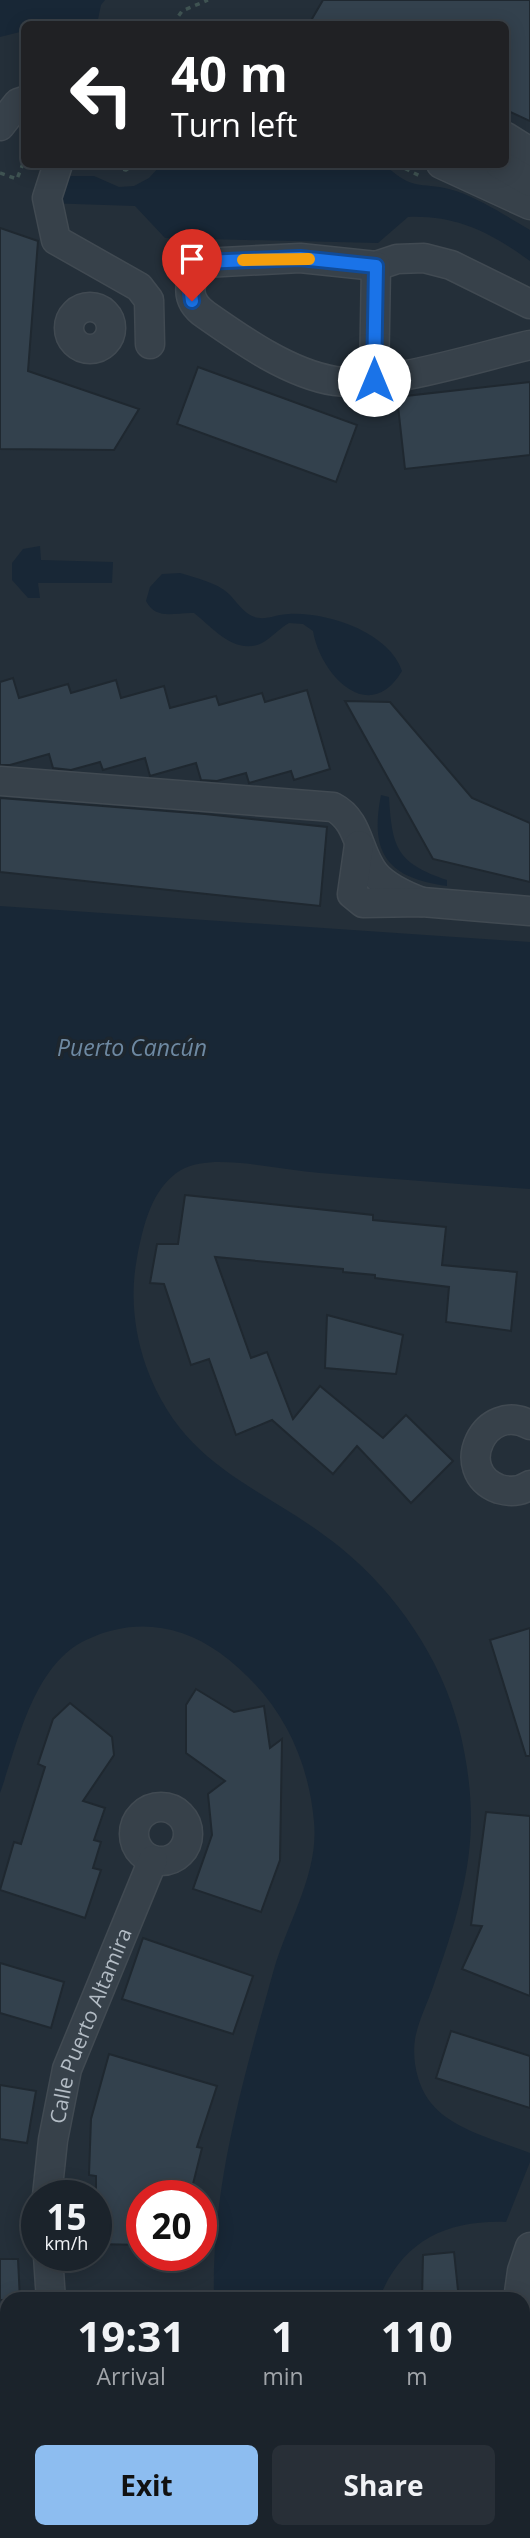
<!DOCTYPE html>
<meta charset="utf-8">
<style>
:root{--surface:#1b232b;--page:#282f37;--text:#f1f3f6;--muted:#a0a4a9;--line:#394047;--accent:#8dbdf0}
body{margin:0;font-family:"Open Sans",sans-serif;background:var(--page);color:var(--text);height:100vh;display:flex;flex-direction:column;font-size:26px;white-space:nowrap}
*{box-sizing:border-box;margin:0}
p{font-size:23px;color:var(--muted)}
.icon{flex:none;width:38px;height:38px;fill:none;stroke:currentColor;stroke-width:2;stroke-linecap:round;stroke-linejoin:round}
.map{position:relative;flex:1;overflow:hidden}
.sheet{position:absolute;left:0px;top:2292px;width:530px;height:247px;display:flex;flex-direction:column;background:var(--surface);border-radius:21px 21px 0 0;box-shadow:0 4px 18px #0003,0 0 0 2px var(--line)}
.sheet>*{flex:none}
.banner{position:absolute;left:21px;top:21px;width:488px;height:147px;border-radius:10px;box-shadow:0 4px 18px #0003,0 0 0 2px var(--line);background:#202124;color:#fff;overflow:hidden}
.speed{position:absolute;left:21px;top:2180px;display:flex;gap:14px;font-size:35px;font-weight:700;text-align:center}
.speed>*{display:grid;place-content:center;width:91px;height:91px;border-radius:50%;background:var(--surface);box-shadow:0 4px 18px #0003,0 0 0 2px var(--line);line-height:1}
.speed small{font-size:18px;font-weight:400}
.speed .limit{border:10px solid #d22;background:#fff;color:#111}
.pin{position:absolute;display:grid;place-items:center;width:60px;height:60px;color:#fff;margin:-72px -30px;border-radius:50% 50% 50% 0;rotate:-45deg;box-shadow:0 0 7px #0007}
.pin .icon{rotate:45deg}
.me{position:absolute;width:77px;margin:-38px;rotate:0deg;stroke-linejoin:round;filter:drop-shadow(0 0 5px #0008)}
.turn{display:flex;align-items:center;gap:24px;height:147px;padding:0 35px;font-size:32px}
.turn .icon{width:91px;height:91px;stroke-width:2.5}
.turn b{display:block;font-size:49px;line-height:60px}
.eta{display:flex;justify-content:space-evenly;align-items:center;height:119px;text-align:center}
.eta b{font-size:42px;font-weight:700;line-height:49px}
.cta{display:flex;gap:14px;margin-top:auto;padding:14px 35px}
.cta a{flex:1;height:80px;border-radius:10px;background:var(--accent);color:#111;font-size:28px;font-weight:700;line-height:80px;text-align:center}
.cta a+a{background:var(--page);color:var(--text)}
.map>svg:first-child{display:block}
</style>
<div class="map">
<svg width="530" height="2538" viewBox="0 0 530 2538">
<rect width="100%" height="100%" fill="#242f39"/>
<g fill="#182736">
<polygon points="0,0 105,0 101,5 97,24 24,24 24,31 0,37"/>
<path d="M161,165h224c31,29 37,15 71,26 26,9 50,25 74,39v31c-39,-28 -73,-46 -122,-44l-30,26 -213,-5 -30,-32 -89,-3v-27h48l25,11 15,-1 15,-8z"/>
<polygon points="40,546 41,560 113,562 112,583 38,583 40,598 28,598 12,580 12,563 23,549"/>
<path d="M180,573c16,5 36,9 49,21 7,7 13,17 23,22 12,6 24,-2 37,-2 38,-2 100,18 113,57 -33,56 -82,3 -89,-40l-10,-7 -14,-1c-9,5 -18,15 -27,20 -27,13 -50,-16 -68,-30 -20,-1 -37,8 -48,-12l4,-14 12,-13z"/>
<path d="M381,795l8,2c3,51 8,66 58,83v6c-58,-8 -78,-31 -66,-91z"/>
<path d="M0,906l530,36v247c-70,-5 -140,-10 -210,-16 -34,-3 -68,-11 -101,-11 -12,0 -28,2 -38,8 -30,18 -38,57 -44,88 -7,37 -3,73 9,108 38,105 117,119 195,182 55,45 100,110 118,180 10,40 15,83 10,124 -5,45 -21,93 -36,135 -6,17 -15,35 -18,52 -3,20 2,44 13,60 21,31 70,41 102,54v9l-24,60c-60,-2 -104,19 -127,77h-165c-3,-112 30,-222 60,-330 14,-48 45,-96 40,-147 -6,-70 -38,-128 -94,-169 -41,-30 -89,-35 -134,-13 -53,25 -68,103 -86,153z"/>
<polygon points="234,2532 375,2532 373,2538 233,2538"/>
</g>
<g fill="#33414d" stroke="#1f2830" stroke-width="2">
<polygon points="323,0 530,0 530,121 506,110 506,24 309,24"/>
<polygon points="0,228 38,241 28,371 139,409 114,450 0,449"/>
<polygon points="198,367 357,425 336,482 177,424"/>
<polygon points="530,382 530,455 405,469 397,397"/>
<polygon points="13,678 19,698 68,684 71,693 116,680 121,698 164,686 170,708 216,696 219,705 262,693 265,702 307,690 330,769 294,780 291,771 249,783 246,773 217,781 201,780 196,763 150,776 145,758 103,770 100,762 71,770 53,768 49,754 10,765 0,765 0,682"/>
<polygon points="345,701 390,702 472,798 530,823 530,882 433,859"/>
<polygon points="0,798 205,814 327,827 320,906 0,872"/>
<polygon points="185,1195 373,1215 373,1220 446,1227 442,1265 517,1272 511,1331 446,1322 449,1287 375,1278 375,1275 343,1272 343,1269 215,1257 251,1358 267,1352 293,1419 320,1386 383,1438 406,1415 453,1461 411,1503 357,1446 333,1474 272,1420 236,1435 209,1359 191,1365 164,1284 150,1283 157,1244 178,1244"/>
<polygon points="327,1315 403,1335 396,1374 325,1368"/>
<polygon points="530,1628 530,1756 526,1756 490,1640"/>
<polygon points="196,1689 234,1712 264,1706 270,1748 282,1739 280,1860 261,1912 193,1889 212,1835 208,1794 225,1781 186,1753 186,1705"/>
<polygon points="70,1703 112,1737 114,1755 83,1801 105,1808 94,1840 101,1842 93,1868 101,1870 85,1918 0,1890 14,1842 21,1844 45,1767 38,1764 53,1719"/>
<polygon points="486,1812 530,1816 530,1996 462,1969 482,1926 471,1925"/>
<polygon points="143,1938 253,1976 233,2034 122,1999"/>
<polygon points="0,1963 64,1982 51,2028 0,2013"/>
<polygon points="451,2031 530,2056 530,2108 436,2078"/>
<polygon points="109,2054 217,2086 197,2147 202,2148 190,2196 142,2196 142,2245 96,2244 96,2176 89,2175 91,2119"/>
<polygon points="0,2085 36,2091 27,2143 0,2139"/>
<polygon points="454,2252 459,2300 422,2300 423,2255"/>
<polygon points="0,2259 18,2259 20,2300 0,2300"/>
</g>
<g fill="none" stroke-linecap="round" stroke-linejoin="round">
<defs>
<g id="minor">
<polyline points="0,126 18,103 24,101"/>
<polyline points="506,137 530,152"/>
<polyline points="58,164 47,198 56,240 139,287 149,300 150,344"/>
<polyline points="441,164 530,205"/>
<polyline points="499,164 530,182"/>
<path d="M530,304l-79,-39 -27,-7 -27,1 -21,7 -76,-8 -96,5c-17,17 -20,37 2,52 37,26 84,59 129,66 46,7 147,-25 195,-36"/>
<circle cx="90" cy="328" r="21"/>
<polyline points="374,380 376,266"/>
<path d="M0,781l333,26c27,14 24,45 42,67 12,14 31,22 47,28"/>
<polyline points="359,845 352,894 363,903 422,902 530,911"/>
<path d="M530,1425c-45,-25 -79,46 -31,64 10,3 21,3 31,-4"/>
<circle cx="161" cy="1834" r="27"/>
<path id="s1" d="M47,2196l6,-56 14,-71 86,-209"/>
<polyline points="48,2256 51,2300"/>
<polyline points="518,2300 522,2271 530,2247"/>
<polyline points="61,2538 62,2532"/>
<polyline points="512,2538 512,2532"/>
</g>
</defs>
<use href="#minor" stroke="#414a52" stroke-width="31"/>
<g stroke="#3f5352" stroke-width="3.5" stroke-dasharray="5 5" stroke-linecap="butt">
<polyline points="173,24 182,11 208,0"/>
<polyline points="104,164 126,170 136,164"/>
<polyline points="396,164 422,177"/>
<polyline points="0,173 17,179 24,161"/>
</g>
<use href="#minor" stroke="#37414a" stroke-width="28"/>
</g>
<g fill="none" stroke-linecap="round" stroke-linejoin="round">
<defs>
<path id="route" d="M192,301c-3,-18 0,-26 12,-39l96,-4 76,8 -2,114"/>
</defs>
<use href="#route" stroke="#114b97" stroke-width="18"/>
<use href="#route" stroke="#1a73e8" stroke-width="12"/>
<polyline stroke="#f59e0b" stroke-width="12" points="243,260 309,259"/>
</g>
<g text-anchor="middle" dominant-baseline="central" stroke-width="7" stroke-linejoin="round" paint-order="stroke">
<g font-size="21" fill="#b3bcc5" stroke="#1d262e">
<text stroke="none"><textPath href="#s1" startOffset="177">Calle Puerto Altamira</textPath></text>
</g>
<g font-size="23" font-style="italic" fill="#6e89a2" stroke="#1d262e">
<text x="132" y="1047">Puerto Cancún</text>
</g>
</g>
</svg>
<div class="speed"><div>15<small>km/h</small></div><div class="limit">20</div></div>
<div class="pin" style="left:192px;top:301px;background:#d93025"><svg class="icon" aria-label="arrive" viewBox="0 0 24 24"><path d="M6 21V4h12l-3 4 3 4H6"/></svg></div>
<svg class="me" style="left:374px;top:380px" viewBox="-20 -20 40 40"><circle r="19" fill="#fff"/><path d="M0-13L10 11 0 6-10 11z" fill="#1a73e8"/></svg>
<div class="banner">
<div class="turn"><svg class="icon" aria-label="left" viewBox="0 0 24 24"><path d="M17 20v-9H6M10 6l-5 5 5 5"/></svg><div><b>40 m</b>Turn left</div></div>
</div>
<section class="sheet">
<div class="eta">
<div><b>19:31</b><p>Arrival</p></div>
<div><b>1</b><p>min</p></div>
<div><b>110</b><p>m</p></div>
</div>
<div class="cta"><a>Exit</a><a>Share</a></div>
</section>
</div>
